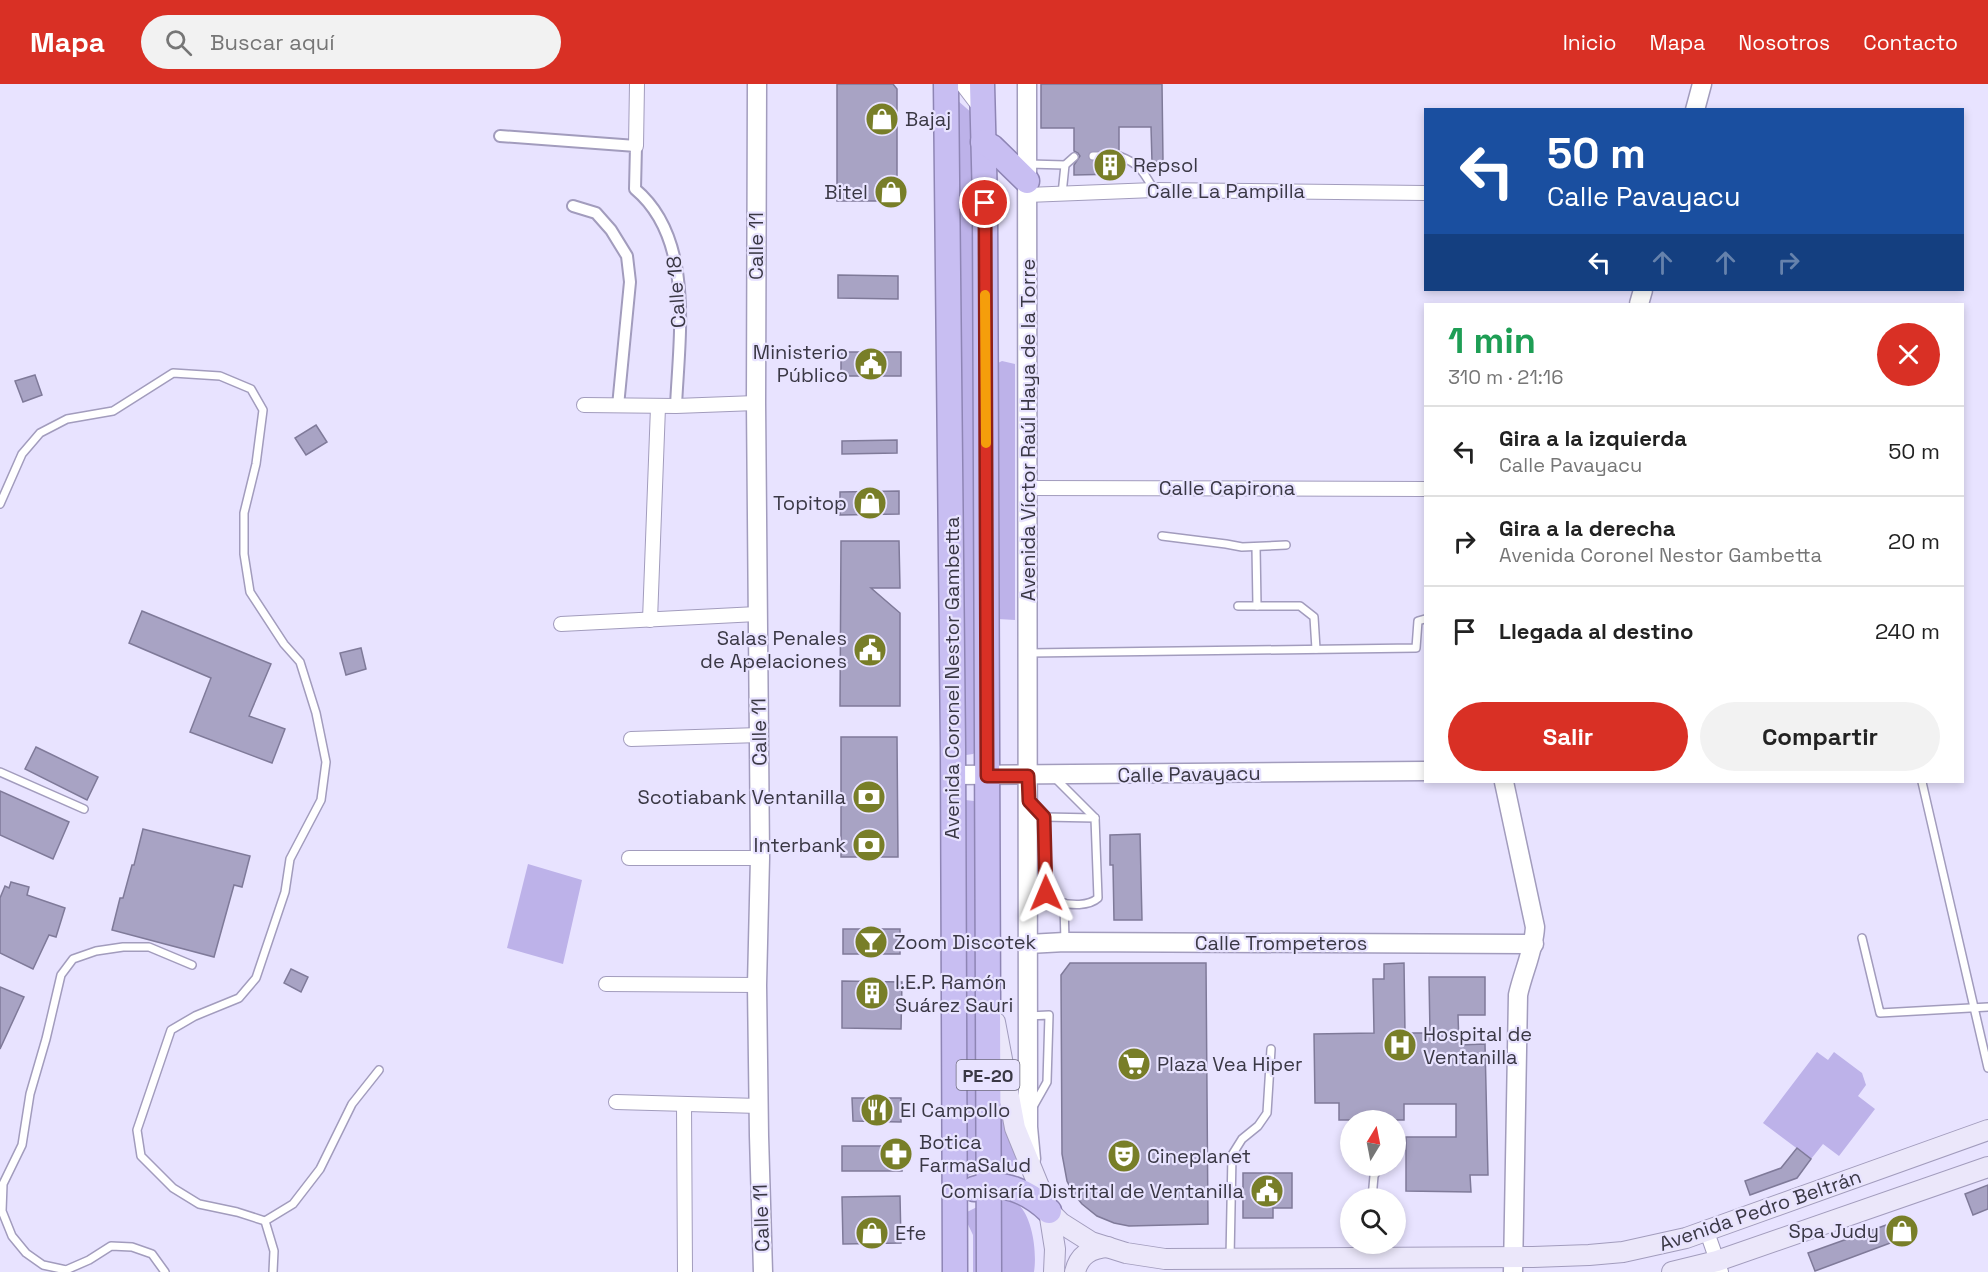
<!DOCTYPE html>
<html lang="es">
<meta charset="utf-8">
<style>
:root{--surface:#fff;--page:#f2f2f2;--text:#222;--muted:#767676;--line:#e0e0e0;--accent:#d93025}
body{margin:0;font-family:"Space Grotesk",sans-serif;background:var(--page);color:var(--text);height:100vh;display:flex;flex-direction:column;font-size:22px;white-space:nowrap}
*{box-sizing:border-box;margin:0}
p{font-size:20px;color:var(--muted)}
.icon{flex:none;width:33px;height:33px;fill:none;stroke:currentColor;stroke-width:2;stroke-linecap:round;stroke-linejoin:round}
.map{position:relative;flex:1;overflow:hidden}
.drawer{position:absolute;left:1424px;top:219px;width:540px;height:480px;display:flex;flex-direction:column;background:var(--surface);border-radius:0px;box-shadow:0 3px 9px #0003}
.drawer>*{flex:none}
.hud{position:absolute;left:1424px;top:24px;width:540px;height:183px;border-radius:0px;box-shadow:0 3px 9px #0003;background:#1a4fa0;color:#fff;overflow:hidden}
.needle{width:39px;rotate:10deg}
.fabs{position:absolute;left:1340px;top:1026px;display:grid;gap:12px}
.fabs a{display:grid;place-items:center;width:66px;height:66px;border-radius:50%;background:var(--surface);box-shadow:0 3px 9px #0003;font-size:30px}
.pin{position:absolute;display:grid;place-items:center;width:51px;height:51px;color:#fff;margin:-26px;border:3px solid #fff;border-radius:50%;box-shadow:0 2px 6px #0007}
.me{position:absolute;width:66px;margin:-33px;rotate:359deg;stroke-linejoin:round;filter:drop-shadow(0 0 4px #0008)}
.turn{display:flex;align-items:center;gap:21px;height:126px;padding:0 24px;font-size:27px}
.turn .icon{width:78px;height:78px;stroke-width:2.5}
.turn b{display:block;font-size:42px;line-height:51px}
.lanes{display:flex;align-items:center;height:57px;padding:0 24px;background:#0003;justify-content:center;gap:30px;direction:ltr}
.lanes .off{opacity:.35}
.round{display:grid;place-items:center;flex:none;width:63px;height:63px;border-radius:32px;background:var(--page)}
.overview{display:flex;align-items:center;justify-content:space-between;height:102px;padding:0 24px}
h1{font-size:36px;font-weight:700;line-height:45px;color:#1e9e55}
.primary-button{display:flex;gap:12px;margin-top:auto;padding:12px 24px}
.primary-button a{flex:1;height:69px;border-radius:36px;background:var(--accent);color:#fff;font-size:24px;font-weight:700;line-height:69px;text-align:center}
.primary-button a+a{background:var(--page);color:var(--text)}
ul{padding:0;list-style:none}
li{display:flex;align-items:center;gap:18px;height:90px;padding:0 24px;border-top:2px solid var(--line)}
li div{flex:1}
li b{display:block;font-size:22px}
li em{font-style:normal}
header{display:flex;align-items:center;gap:36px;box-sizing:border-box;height:84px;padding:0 30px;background:var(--accent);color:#fff}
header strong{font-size:28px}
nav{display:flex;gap:33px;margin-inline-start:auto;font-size:21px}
.search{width:420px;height:54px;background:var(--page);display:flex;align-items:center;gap:15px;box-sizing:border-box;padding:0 21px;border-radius:33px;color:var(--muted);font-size:22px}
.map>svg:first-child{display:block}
</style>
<header>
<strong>Mapa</strong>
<div class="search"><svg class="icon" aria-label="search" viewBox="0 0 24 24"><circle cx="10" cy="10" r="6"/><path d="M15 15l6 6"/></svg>Buscar aquí</div>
<nav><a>Inicio</a><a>Mapa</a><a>Nosotros</a><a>Contacto</a></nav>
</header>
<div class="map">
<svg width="1988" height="1188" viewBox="0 0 1988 1188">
<rect width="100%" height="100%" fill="#e8e3ff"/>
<g fill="#bdb2e9">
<polygon points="957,16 973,30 978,666 973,670 966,671 962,667"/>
<polygon points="1002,277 1015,280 1015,536 998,535 998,279"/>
<polygon points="965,716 974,717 978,720 980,1086 964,1094"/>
<polygon points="528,780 582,796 563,880 507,864"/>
<polygon points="1817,968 1828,976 1834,968 1862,989 1866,1001 1858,1012 1875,1025 1839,1072 1823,1060 1811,1075 1763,1039"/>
<polygon points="997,999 1022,1083 996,1081"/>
<path d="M996,1113c7,1 17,2 22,7 15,14 19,49 16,68h-38z"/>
<polygon points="981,1121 980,1188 973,1188 973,1151 963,1130"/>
</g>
<g fill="#a8a3c4" stroke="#7f7a99" stroke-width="1.5">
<polygon points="837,0 893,0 897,5 897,117 837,117"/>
<polygon points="1041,0 1162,0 1163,77 1152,78 1151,43 1119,43 1119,66 1115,68 1113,72 1119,78 1119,90 1074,91 1074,81 1080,72 1078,69 1074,67 1074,44 1041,44"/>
<polygon points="838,191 898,192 898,215 838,214"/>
<rect x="841" y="268" width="60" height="24"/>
<polygon points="35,291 42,311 23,318 15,297"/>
<polygon points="316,341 327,358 306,371 295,354"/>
<polygon points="897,356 897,369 842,370 842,357"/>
<polygon points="899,407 899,430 840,431 840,408"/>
<polygon points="841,457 899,457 900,504 871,504 900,529 900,622 840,622"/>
<polygon points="142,527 271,580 249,632 285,645 272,679 190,648 211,594 129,559"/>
<polygon points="361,564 366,585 346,591 340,569"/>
<polygon points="841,653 897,653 898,773 841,773"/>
<polygon points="36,663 98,693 87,716 25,685"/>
<polygon points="0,707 69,738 53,775 0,751"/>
<polygon points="143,745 250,772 242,803 234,801 214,873 112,846 120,814 123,814 132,781 134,781"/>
<polygon points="1140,750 1142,836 1114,836 1113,781 1110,781 1110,751"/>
<polygon points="11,798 29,803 27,811 65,824 56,853 49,851 33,885 0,869 0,814 5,802 9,804"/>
<rect x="843" y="845" width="57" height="25"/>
<polygon points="1070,879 1206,879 1208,1140 1129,1142 1114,1139 1097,1132 1082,1120 1073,1109 1067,1097 1062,1070 1061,891"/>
<polygon points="1404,879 1405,949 1430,949 1429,893 1485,893 1485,931 1458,931 1459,961 1485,960 1488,1091 1470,1091 1471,1108 1406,1107 1406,1053 1456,1053 1456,1020 1404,1020 1404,1036 1339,1036 1339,1019 1315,1019 1314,950 1374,949 1373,895 1384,895 1384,880"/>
<polygon points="291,885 308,893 301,908 284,899"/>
<polygon points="842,897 902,898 901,945 842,944"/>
<polygon points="0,903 24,913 0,965"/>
<polygon points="852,1014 901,1014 901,1038 853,1037"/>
<rect x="842" y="1062" width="60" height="25"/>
<polygon points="1797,1064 1811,1075 1797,1094 1750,1111 1745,1097 1781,1084"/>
<polygon points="1243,1089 1292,1089 1292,1124 1273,1124 1273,1134 1243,1134"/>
<polygon points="1988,1101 1988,1125 1973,1131 1965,1110"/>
<polygon points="900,1112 901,1159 843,1160 842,1113"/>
<polygon points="1903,1135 1909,1152 1815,1187 1808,1169"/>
</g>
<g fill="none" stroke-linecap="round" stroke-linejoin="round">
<defs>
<g id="service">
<polyline points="1093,72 1100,72"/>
<path d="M1119,72c21,8 24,15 35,34"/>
<polyline points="1029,80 1065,81"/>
<polyline points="1062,110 1065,81 1074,73"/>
<polyline points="0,420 22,370 40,349 67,335 113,327 173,289 220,292 251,305 263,326 256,380 244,429 244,470 250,508 284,560 300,578 316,629 326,678 321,716 290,775 285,808 256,894 239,914 195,932 171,946 137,1046 141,1072 173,1104 199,1120 237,1128 265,1137 274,1167 273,1188"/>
<polyline points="1162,452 1226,460 1242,463 1286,461"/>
<polyline points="1256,463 1257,522"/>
<polyline points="1238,522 1300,522 1314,533 1316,565"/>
<polyline points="1029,569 1416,564 1418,537 1425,535"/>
<polyline points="0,688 84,725"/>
<polyline points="1054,693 1095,734"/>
<polyline points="1922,698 1988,984"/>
<path d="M1044,733l51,1 3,80c-12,11 -36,5 -52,4"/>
<polyline points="1064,819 1065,858"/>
<polyline points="1030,829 1046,818 1044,733 1031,719"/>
<polyline points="1862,854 1880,929 1988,923"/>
<polyline points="1028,932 1049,931 1047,998 1034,1021"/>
<polyline points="1372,1114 1374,1092 1380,1082"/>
<polyline points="265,1137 293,1120 320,1085 352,1020 379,986"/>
<polyline points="1230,1174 1232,1071 1242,1055 1258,1042 1267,1029 1271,965"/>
<polyline points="165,1188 152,1170 132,1163 111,1162 89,1176 66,1186 43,1181 26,1169 12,1152 2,1127 3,1100 22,1061 30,1010 46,955 61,891 73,875 96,867 123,863 149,863 192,881"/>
</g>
<g id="pedestrian">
<path d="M500,52l136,10 -1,43c60,50 44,148 41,217"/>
<polyline points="573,122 596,129 611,146 627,172 630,198 618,322"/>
</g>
<g id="minor">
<polyline points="962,0 981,25"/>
<polyline points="636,62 637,0"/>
<polyline points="1027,111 1154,106 1425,109"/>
<polyline points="584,321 676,322 756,319"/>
<polyline points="1028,404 1425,405"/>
<polyline points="650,536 658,323"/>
<polyline points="561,540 757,530"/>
<polyline points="631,655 760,651"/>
<polyline points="629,774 760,774"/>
<polyline points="606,900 757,901"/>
<polyline points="616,1018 759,1022"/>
<polyline points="684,1020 685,1188"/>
<polyline points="1707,1148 1721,1188"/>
</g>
<g id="tertiary">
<polyline points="757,0 756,319 760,774 757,901 759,1052 763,1188"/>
<polyline points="1027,0 1028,1043 1031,1075"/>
<polyline points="1695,26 1702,0"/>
<polyline points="1639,220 1643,206"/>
<polyline points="953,691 1425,687"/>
<path d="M1504,698l31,145c-1,23 -12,45 -17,68l-5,277"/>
<polyline points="1028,860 1065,858 1534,860"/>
</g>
<g id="secondary">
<polyline points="995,938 1015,1044 1049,1127 1061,1139 1091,1158 1126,1169 1165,1175 1533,1173 1589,1171 1623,1168 1686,1154 1988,1046"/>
<polyline points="1049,1127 1055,1165 1054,1188"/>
<path d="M1075,1188c4,-17 16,-24 33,-25"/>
<polyline points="1672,1188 1717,1177 1988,1083"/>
</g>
<g id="trunk">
<polyline points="946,0 953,663 955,1188"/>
<polyline points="982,0 985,119 989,1188"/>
<polyline points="983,58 992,63 1027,97"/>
<path d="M974,1105c27,-10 55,3 75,22"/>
</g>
</defs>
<use href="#service" stroke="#a29cbd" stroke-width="10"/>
<use href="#pedestrian" stroke="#a29cbd" stroke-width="14"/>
<use href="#minor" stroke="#a29cbd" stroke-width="16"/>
<use href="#tertiary" stroke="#a29cbd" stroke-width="21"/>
<use href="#secondary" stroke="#a29cbd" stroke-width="22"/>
<use href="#trunk" stroke="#8e85b4" stroke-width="27"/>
<use href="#service" stroke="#fff" stroke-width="7"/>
<use href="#pedestrian" stroke="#fff" stroke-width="10"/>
<use href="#minor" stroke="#fff" stroke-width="14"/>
<use href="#tertiary" stroke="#fff" stroke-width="18"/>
<use href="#secondary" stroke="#ebe7fa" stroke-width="20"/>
<use href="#trunk" stroke="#c8bef2" stroke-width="24"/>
</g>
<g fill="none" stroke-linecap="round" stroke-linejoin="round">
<defs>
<polyline id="route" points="985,119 987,692 1028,692 1029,717 1044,733 1046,809"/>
</defs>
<use href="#route" stroke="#8d1f18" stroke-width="15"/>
<use href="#route" stroke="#d93025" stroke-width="10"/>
<polyline stroke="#f59e0b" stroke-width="10" points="985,211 986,359"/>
</g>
<defs>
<symbol id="shop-disc" viewBox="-11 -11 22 22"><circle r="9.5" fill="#787e28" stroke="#e8e3ff"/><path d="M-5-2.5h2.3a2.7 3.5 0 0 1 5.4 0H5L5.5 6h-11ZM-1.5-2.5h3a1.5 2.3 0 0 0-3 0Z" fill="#fff"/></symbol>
<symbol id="building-disc" viewBox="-11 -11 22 22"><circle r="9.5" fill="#787e28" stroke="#e8e3ff"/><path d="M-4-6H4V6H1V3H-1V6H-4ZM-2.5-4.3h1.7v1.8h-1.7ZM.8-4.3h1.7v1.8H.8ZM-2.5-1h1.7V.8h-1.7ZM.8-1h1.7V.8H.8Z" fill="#fff"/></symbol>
<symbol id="civic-disc" viewBox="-11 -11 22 22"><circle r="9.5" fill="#787e28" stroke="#e8e3ff"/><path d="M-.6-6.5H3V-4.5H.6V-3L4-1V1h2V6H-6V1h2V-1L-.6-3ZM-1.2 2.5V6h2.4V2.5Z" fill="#fff"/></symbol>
<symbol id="bank-disc" viewBox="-11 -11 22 22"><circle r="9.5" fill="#787e28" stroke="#e8e3ff"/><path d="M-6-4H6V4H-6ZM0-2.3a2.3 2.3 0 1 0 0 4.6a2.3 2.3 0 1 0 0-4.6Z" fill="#fff"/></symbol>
<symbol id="bar-disc" viewBox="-11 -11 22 22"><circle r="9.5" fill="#787e28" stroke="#e8e3ff"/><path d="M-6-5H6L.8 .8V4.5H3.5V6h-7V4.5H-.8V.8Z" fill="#fff"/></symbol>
<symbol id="hospital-disc" viewBox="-11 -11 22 22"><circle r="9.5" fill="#787e28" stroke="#e8e3ff"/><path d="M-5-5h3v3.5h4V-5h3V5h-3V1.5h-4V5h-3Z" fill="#fff"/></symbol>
<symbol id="supermarket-disc" viewBox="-11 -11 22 22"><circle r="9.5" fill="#787e28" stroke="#e8e3ff"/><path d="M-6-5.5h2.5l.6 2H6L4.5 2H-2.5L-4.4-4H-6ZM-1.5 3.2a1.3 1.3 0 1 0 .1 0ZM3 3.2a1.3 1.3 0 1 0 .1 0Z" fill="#fff"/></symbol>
<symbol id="restaurant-disc" viewBox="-11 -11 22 22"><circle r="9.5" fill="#787e28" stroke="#e8e3ff"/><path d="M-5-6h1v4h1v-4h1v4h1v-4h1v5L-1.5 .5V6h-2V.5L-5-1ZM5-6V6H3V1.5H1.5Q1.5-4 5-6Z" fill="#fff"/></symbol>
<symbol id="pharmacy-disc" viewBox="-11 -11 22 22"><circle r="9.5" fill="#787e28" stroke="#e8e3ff"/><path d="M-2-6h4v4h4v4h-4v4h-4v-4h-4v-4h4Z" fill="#fff"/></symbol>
<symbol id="theatre-disc" viewBox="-11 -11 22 22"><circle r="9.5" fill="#787e28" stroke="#e8e3ff"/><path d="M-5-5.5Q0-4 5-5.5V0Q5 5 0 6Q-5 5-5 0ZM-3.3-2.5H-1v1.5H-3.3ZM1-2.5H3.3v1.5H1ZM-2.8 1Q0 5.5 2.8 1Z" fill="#fff"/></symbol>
</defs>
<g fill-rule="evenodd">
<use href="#shop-disc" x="863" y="16" width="38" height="38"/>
<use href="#building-disc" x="1091" y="62" width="38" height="38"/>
<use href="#shop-disc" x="872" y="89" width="38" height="38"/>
<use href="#civic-disc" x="852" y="261" width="38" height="38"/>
<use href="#shop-disc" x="851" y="400" width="38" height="38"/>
<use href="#civic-disc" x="851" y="547" width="38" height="38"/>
<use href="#bank-disc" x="850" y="694" width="38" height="38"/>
<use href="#bank-disc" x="850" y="742" width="38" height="38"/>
<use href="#bar-disc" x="852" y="839" width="38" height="38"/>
<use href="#building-disc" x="853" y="890" width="38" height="38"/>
<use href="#hospital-disc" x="1381" y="942" width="38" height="38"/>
<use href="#supermarket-disc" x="1115" y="961" width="38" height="38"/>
<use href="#restaurant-disc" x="858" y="1007" width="38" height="38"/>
<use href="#pharmacy-disc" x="877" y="1051" width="38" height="38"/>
<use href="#theatre-disc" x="1105" y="1053" width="38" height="38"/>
<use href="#civic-disc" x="1248" y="1088" width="38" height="38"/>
<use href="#shop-disc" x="1883" y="1128" width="38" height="38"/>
<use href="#shop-disc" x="853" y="1130" width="38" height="38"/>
</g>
<g text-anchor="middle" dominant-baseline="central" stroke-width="4.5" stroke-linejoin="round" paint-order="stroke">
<rect fill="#e8e3ff" stroke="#6e6b7d" stroke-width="1.5" x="956.5" y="976" width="63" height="30" rx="4.5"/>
<g font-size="18" font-weight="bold" fill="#3a3845">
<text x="988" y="991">PE-20</text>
</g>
<g font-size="20" fill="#3a3845" stroke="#e8e3ff" text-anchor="start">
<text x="905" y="35">Bajaj</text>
<text x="1133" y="81">Repsol</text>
<text x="868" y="108" text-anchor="end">Bitel</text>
<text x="848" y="268" text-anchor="end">Ministerio<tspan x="848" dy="23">Público</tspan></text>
<text x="847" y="419" text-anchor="end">Topitop</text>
<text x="847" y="554" text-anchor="end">Salas Penales<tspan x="847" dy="23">de Apelaciones</tspan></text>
<text x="846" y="713" text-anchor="end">Scotiabank Ventanilla</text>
<text x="846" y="761" text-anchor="end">Interbank</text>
<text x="894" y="858">Zoom Discotek</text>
<text x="895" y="898">I.E.P. Ramón<tspan x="895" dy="23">Suárez Sauri</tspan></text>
<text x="1423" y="950">Hospital de<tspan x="1423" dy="23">Ventanilla</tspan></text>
<text x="1157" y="980">Plaza Vea Hiper</text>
<text x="900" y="1026">El Campollo</text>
<text x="919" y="1058">Botica<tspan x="919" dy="23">FarmaSalud</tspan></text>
<text x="1147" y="1072">Cineplanet</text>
<text x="1244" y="1107" text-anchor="end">Comisaría Distrital de Ventanilla</text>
<text x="1879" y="1147" text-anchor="end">Spa Judy</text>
<text x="895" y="1149">Efe</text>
</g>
<g font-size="20" fill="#3a3845" stroke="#e8e3ff">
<text x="1226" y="107">Calle La Pampilla</text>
<text transform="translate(756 162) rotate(-90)">Calle 11</text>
<text transform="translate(676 208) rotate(-94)">Calle 18</text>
<text transform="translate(1028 346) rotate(-90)">Avenida Víctor Raúl Haya de la Torre</text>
<text x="1227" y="404">Calle Capirona</text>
<text transform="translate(952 594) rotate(-90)">Avenida Coronel Nestor Gambetta</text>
<text transform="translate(759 648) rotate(-91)">Calle 11</text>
<text transform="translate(1189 690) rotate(-1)">Calle Pavayacu</text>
<text x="1281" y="859">Calle Trompeteros</text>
<text transform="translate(1760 1126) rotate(-19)">Avenida Pedro Beltrán</text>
<text transform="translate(761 1134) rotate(-92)">Calle 11</text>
</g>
</g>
</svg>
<div class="fabs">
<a><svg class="needle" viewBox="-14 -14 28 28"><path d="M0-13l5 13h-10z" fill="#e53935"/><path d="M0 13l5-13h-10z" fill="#767676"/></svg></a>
<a><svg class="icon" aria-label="search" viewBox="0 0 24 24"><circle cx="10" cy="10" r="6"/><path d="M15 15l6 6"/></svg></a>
</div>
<div class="pin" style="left:985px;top:119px;background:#d93025"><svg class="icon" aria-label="arrive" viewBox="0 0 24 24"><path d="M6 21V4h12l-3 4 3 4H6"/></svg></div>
<svg class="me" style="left:1046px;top:809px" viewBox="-20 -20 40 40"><path d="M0-17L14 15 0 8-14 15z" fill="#d93025" stroke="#fff" stroke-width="4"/></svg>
<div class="hud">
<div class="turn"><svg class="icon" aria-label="left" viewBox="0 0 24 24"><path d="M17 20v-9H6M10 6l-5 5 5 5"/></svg><div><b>50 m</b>Calle Pavayacu</div></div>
<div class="lanes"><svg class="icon" aria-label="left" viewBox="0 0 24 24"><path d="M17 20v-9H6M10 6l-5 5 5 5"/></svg><svg class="icon off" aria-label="ahead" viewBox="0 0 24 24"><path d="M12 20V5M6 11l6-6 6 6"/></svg><svg class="icon off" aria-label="ahead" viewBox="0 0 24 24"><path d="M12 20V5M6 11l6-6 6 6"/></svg><svg class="icon off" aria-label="right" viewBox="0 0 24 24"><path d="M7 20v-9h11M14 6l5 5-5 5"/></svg></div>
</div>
<section class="drawer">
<div class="overview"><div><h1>1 min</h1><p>310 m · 21:16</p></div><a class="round" style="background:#d93025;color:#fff"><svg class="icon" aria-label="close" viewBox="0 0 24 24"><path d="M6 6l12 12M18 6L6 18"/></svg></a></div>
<ul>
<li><svg class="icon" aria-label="left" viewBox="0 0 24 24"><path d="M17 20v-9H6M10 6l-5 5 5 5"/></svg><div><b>Gira a la izquierda</b><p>Calle Pavayacu</p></div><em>50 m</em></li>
<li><svg class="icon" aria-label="right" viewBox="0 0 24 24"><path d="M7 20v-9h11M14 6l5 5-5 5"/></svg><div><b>Gira a la derecha</b><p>Avenida Coronel Nestor Gambetta</p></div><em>20 m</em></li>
<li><svg class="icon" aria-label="arrive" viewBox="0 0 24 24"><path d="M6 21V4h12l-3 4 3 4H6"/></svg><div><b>Llegada al destino</b></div><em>240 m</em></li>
</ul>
<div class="primary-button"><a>Salir</a><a>Compartir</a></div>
</section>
</div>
